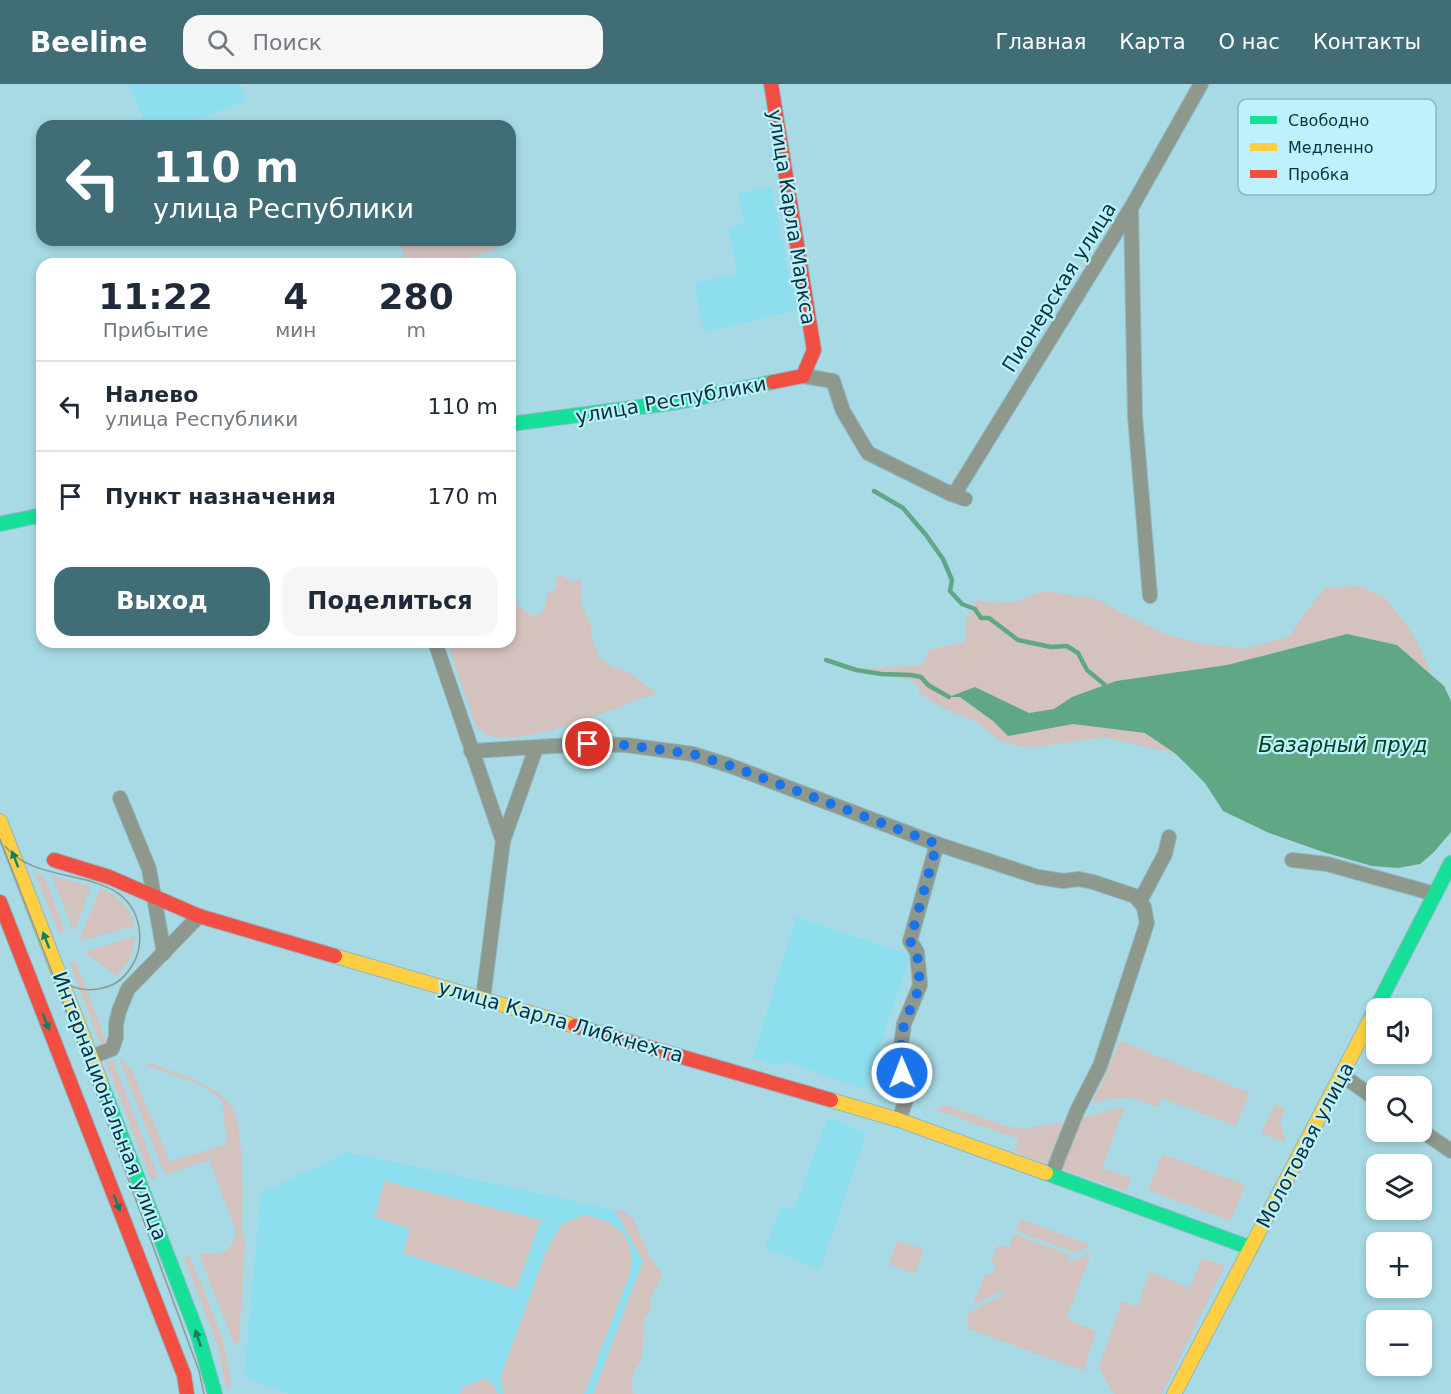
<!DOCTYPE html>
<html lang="ru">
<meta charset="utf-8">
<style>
:root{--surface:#fff;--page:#f6f6f7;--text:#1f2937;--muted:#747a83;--line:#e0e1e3;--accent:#406d76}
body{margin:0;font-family:"DejaVu Sans",sans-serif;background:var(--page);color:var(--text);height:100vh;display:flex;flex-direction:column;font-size:22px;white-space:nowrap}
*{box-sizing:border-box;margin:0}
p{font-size:20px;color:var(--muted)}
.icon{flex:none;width:33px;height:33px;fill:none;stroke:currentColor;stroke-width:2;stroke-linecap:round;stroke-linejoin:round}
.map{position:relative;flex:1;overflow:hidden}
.details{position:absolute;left:36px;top:174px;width:480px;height:390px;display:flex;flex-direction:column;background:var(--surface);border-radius:18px;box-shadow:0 3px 9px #0003}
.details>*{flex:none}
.top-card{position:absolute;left:36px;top:36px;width:480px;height:126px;border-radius:18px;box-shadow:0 3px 9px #0003;background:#406d76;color:#fff;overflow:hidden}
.controls{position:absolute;left:1366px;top:914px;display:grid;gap:12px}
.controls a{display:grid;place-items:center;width:66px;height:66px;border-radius:12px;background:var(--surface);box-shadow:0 3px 9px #0003;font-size:30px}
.pin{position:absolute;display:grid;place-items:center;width:51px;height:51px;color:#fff;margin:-26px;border:3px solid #fff;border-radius:50%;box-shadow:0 2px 6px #0007}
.me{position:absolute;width:66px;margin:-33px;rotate:359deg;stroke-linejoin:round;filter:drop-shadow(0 0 4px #0008)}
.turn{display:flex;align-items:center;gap:21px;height:126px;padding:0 18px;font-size:27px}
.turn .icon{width:78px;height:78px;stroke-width:2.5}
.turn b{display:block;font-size:42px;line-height:51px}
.eta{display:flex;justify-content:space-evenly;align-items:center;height:102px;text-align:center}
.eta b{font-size:36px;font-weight:600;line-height:42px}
.cta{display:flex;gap:12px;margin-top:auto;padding:12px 18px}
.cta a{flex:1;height:69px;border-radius:18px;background:var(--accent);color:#fff;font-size:24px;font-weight:600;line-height:69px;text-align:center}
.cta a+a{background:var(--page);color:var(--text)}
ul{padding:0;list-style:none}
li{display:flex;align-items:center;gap:18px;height:90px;padding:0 18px;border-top:2px solid var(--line)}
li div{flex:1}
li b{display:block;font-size:22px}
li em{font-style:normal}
header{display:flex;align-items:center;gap:36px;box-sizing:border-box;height:84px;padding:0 30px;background:var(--accent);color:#fff}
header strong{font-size:28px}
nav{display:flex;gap:33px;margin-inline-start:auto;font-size:21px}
.search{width:420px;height:54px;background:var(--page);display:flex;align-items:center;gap:15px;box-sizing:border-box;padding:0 21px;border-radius:18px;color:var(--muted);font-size:22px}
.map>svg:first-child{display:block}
</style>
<header>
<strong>Beeline</strong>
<div class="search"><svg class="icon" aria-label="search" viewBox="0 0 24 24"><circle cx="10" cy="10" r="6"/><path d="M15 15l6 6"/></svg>Поиск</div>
<nav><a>Главная</a><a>Карта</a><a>О нас</a><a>Контакты</a></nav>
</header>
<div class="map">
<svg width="1451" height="1310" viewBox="0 0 1451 1310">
<rect width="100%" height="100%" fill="#a7dae5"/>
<g fill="#8ddeef">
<polygon points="129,0 240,0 246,17 179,42 146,42"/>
<polygon points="771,103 797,226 704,248 694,199 738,190 728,144 745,140 738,109"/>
<polygon points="796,833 911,871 865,1005 784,977 782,982 753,974"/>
<polygon points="828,1034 867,1049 820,1185 765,1164 782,1121 794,1125"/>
<polygon points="348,1068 615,1126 643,1177 593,1310 289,1310 244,1293 261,1109"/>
</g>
<g fill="#d4c2be">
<polygon points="398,156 495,156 498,164 454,180 407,180"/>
<path d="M561,491l13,8 7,-4v26l10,19 1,14 7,19 13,10 13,3 32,23c-38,13 -133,56 -170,42 -4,-2 -7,-6 -11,-9l-29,-84h63v-55l8,19 16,11 10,-7 4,-19 8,-1v-12z"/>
<polygon points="1361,502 1385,514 1413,550 1432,591 1397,561 1347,550 1227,581 1116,597 1073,640 1145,649 1176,670 1105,653 1030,664 1001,658 978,639 941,623 920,610 916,599 911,596 842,585 832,577 866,585 922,581 929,566 965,558 966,537 977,516 994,519 1019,517 1043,507 1098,515 1119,528 1163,549 1192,558 1244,565 1290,552 1307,526 1325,504"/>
<polygon points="34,788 44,792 65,847 59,849"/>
<polygon points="52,792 91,803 74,848"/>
<path d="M100,805c18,5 30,19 34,37l-55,15z"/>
<polygon points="136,852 130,875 117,892 84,868"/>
<polygon points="76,877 107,960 101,962 70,880"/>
<polygon points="1120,957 1250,1009 1236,1042 1161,1014 1157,1023 1132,1014 1109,1015 1092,1020"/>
<path d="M119,974l12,11 39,93 57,-18 -5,-43 -19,-15 -57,-21 1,-3c28,11 63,19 83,42 16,18 12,102 12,129l3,8 -6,102h-5l-35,-88c6,-3 8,-1 15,-1 13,0 21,-11 22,-23l-27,-71 -44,15z"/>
<polygon points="113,976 158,1093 151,1096 106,978"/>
<polygon points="1275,1020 1285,1025 1280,1037 1286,1059 1261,1049"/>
<polygon points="946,1021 1006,1042 1024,1045 1069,1037 1051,1082 1015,1068 1018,1055 935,1025"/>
<polygon points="1125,1022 1102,1084 1131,1094 1126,1107 1060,1085 1079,1035"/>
<polygon points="1163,1070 1245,1101 1231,1137 1148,1106"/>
<polygon points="384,1097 541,1136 516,1205 403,1169 410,1145 375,1133"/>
<polygon points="615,1126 623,1127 633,1135 650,1173 662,1190 650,1216 651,1223 648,1230 644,1235 643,1260 640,1279 635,1286 632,1295 633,1310 593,1310 643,1177"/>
<path d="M583,1131c35,6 55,23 46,61l-43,113 -2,5h-81l-2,-18 43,-119 10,-21 8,-12z"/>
<polygon points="1020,1135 1091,1161 1076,1169 1016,1147"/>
<polygon points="1014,1150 1072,1172 1069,1173 1066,1179 1091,1170 1066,1235 1096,1247 1084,1287 969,1245 967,1232 972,1227 1004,1210 999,1208 973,1221 986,1189 992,1191 996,1180 991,1177 998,1161 1009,1164"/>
<polygon points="898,1156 924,1166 915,1190 889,1180"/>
<polygon points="190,1172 223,1256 232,1303 226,1304 218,1263 184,1174"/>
<polygon points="1202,1174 1225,1182 1162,1310 1114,1310 1099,1283 1122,1217 1137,1223 1150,1188 1190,1204"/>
<polygon points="485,1294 496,1304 497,1310 460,1310 463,1303"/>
</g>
<polygon fill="#60a786" points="1347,550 1397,561 1444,602 1451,617 1451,748 1434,768 1420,780 1398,784 1372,782 1323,768 1269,749 1223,727 1205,699 1176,670 1145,649 1073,640 1008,652 993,637 960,613 949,613 975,603 1029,629 1054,625 1072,613 1116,597 1227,581"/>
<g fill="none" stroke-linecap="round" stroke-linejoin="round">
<g stroke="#60a786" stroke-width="4.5">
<polyline points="874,407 903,424 926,451 943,475 952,496 950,507 962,520 975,525 981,534 989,534 1018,556 1051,563 1067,562 1078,569 1087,586 1105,601"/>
<polyline points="826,576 856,586 881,590 911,591 921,593 928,601 949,613"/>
</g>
<defs>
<g id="street">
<polyline points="1131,124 1135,332 1150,512"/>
<polyline points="803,292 833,297 843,327 868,369 951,410"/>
<polyline points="965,415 951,410 957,406 1131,124 1201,0"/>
<polyline points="435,558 503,757 483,915"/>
<polyline points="471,667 588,660 626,661 693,670 731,682 937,760 910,857 917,868 920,901 904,940 899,975 902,989 909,1007 899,1036"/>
<polyline points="120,714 149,785 164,869"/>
<polyline points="503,757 536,664"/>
<polyline points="937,760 1038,793 1063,797 1079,795 1093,798 1135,812 1144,823 1147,839 1100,982 1077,1027 1052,1090"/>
<polyline points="1292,776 1327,780 1435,810"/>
<polyline points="1140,817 1165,770 1169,753"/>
<polyline points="91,973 112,965 116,953 116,940 119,927 128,905 199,832"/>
<polyline points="1342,991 1377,1016"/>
<polyline points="1422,1047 1451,1067"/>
</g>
<g id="fast">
<polyline points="510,340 678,318 773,298"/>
<polyline points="0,440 42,431"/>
<polyline points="1370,936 1451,779"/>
<polyline points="101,999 198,1251 215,1310"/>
<polyline points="1046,1089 1251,1164"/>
</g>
<g id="slow">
<polyline points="0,737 101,999"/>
<polyline points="335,872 575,942"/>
<polyline points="831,1016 899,1036 1046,1089"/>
<polyline points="1174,1310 1370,936"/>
</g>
<g id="jam">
<polyline points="771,0 814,266 803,292 773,298"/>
<polyline points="54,776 109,793 199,832 335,872"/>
<polyline points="0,818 184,1291 187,1310"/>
<polyline points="575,942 831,1016"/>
</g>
</defs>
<use href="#street" stroke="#8fb8c1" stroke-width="16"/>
<use href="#fast" stroke="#8fb8c1" stroke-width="16"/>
<use href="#slow" stroke="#8fb8c1" stroke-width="16"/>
<use href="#jam" stroke="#8fb8c1" stroke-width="16"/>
<use href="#street" stroke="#8e988c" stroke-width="14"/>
<use href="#fast" stroke="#16e098" stroke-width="14"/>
<use href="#slow" stroke="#ffcf43" stroke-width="14"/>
<use href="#jam" stroke="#f24e42" stroke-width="14"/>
<g stroke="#889b97" stroke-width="1.5">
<polyline points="0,755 53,891 199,1287 204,1310"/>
<path d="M5,762c34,44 122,16 134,81 2,14 0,29 -8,40 -7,12 -19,20 -33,22 -18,3 -32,-3 -46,-15"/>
</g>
</g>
<defs><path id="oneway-solid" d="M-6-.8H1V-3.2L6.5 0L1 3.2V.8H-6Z" transform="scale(1.5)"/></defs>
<g fill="#0e8064">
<use href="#oneway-solid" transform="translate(15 775) rotate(-111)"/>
<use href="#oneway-solid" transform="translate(46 856) rotate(-111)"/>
<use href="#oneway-solid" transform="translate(46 938) rotate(69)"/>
<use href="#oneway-solid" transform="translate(117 1119) rotate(69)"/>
<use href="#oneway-solid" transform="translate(198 1254) rotate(-108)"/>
</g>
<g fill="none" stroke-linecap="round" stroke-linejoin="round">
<polyline stroke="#1a73e8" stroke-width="10" stroke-dasharray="0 18" points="588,660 626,661 693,670 731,682 937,760 910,857 917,868 920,902 904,940 899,975 902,989"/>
</g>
<g text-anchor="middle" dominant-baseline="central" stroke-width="4.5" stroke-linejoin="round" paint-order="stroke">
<g font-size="20" fill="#08323a" stroke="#bdf1fd">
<text transform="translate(792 133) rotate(81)">улица Карла Маркса</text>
<text transform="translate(1059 203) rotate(-58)">Пионерская улица</text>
<text transform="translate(671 316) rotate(-10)">улица Республики</text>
<text transform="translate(561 937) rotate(16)">улица Карла Либкнехта</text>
<text transform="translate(110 1022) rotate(69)">Интернациональная улица</text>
<text transform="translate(1305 1061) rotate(-62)">Молотовая улица</text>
</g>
<g font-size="21" font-style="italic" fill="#00401e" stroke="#bdf1fd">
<text x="1343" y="661">Базарный пруд</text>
</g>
</g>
<rect x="1238" y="15" width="198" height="96" rx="9" fill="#bdf1fd" stroke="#87b8c2" stroke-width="1.5"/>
<rect x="1250" y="32" width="27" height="8" fill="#16e098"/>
<rect x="1250" y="59" width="27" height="8" fill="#ffcf43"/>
<rect x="1250" y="86" width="27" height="8" fill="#f24e42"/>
<g font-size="16" fill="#08323a">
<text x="1288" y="42">Свободно</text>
<text x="1288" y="69">Медленно</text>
<text x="1288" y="96">Пробка</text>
</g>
</svg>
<div class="controls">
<a><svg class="icon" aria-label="sound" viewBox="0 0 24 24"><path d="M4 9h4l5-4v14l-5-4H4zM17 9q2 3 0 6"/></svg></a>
<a><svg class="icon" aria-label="search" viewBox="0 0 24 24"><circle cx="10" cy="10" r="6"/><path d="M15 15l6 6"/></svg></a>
<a><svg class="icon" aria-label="layers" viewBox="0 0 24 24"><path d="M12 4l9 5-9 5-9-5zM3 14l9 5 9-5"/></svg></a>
<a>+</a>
<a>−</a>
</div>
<div class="pin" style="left:588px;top:660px;background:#d93025"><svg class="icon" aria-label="arrive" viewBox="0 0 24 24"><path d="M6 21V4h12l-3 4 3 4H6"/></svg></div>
<svg class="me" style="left:902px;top:989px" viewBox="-20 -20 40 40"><circle r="17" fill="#1a73e8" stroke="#fff" stroke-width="3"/><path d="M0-11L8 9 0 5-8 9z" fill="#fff"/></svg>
<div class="top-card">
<div class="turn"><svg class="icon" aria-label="left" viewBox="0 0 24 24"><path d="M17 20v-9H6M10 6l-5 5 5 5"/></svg><div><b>110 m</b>улица Республики</div></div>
</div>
<section class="details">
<div class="eta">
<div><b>11:22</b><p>Прибытие</p></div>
<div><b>4</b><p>мин</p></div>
<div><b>280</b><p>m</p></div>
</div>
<ul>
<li><svg class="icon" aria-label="left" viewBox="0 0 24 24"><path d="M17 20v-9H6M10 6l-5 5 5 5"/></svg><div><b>Налево</b><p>улица Республики</p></div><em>110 m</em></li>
<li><svg class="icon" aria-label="arrive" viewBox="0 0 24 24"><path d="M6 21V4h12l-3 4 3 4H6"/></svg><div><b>Пункт назначения</b></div><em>170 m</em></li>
</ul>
<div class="cta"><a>Выход</a><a>Поделиться</a></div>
</section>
</div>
